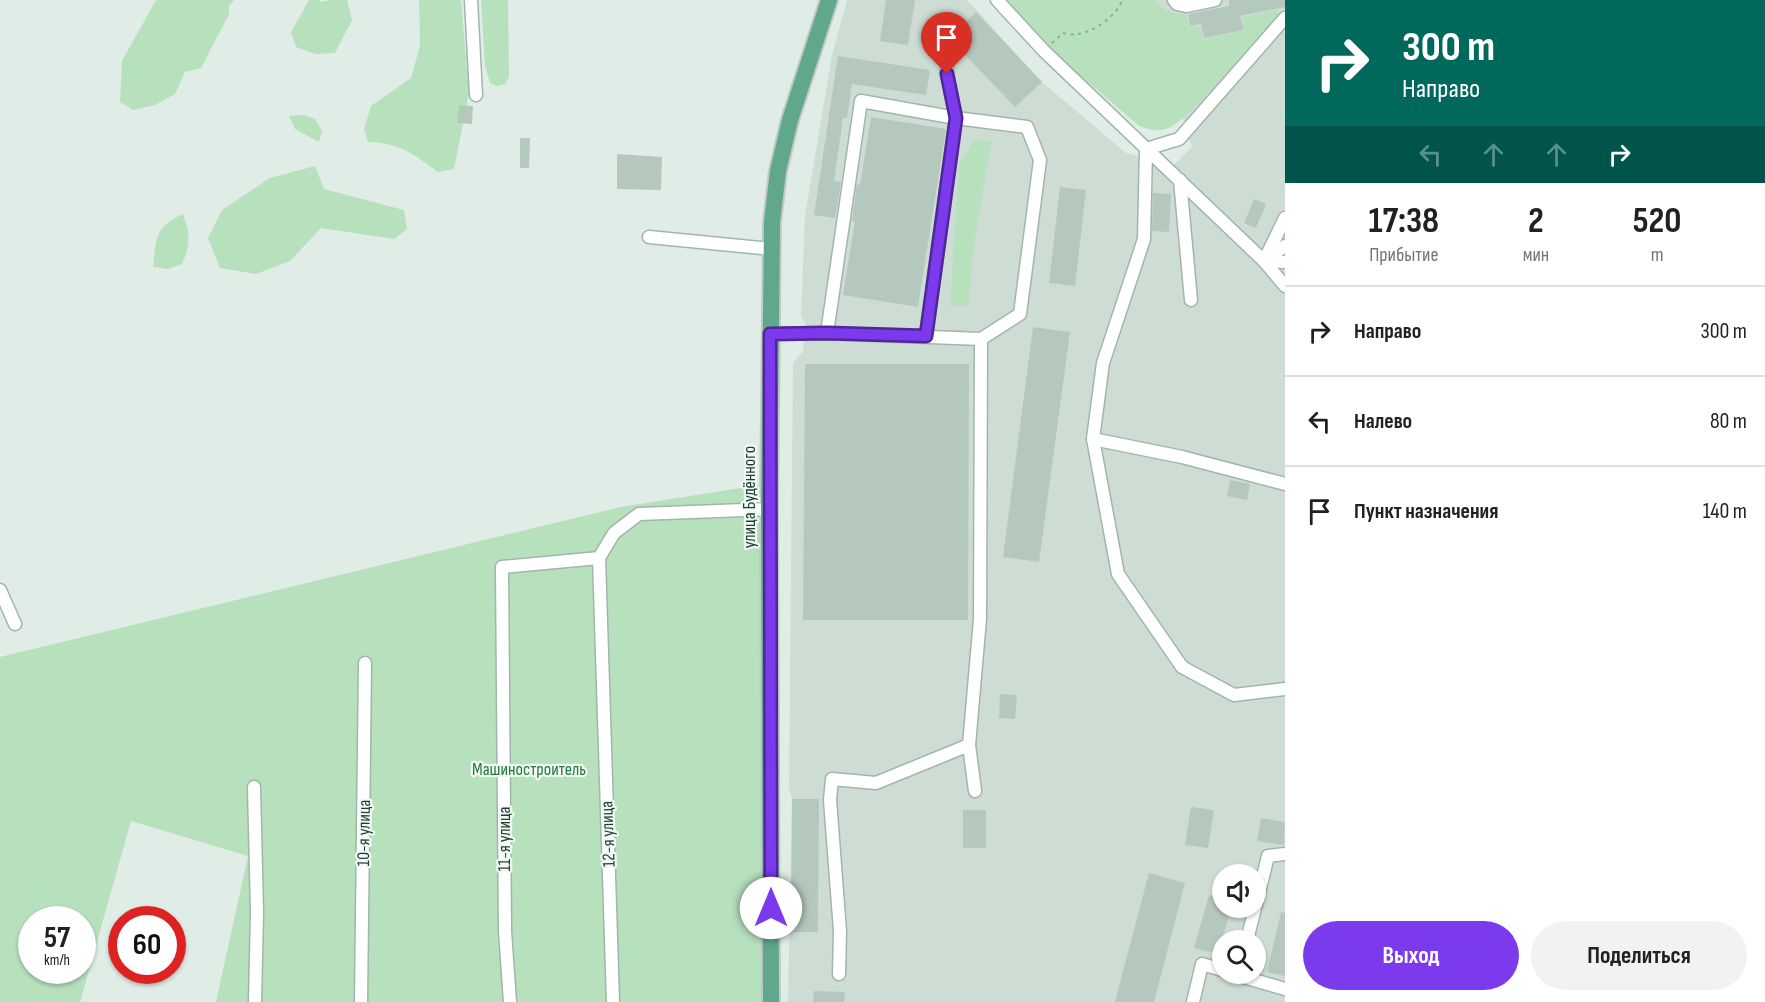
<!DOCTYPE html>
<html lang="ru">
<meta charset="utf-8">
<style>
:root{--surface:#fff;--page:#f2f2f2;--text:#202124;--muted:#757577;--line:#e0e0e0;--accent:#7c3aed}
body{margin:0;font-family:"Sofia Sans Condensed",sans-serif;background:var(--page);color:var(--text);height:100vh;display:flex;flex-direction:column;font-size:22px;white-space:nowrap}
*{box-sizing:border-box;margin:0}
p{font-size:20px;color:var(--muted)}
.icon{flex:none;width:33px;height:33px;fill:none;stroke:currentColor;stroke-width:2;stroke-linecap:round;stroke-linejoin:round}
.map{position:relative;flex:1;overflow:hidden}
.side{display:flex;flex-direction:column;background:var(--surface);width:480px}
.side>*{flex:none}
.guide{background:#00695c;color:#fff;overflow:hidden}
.controls{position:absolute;left:1212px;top:864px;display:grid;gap:12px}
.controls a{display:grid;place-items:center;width:54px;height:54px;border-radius:50%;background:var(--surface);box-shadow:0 2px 4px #0004;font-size:30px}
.speed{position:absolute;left:18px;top:906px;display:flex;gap:12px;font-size:30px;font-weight:700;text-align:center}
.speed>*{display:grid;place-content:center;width:78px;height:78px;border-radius:50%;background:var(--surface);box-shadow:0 2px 4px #0004;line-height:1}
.speed small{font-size:15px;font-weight:400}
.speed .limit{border:9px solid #d22;background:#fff;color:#111}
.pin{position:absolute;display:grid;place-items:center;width:51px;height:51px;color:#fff;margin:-62px -26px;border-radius:50% 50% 50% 0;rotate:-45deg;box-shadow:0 0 6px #0007}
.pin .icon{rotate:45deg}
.me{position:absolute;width:66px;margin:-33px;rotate:0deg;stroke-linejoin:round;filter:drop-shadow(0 0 4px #0008)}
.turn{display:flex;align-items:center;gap:21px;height:126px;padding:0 18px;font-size:27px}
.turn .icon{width:78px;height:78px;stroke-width:2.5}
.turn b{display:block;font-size:42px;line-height:51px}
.lanes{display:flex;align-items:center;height:57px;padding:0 18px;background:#0003;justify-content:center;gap:30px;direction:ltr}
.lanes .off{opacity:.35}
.eta{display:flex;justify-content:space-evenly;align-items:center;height:102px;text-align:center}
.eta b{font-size:36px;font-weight:700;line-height:42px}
.action{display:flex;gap:12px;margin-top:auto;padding:12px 18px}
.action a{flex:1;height:69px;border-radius:36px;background:var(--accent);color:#fff;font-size:24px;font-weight:700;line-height:69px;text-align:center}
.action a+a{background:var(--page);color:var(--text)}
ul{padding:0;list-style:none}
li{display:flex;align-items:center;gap:18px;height:90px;padding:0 18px;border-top:2px solid var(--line)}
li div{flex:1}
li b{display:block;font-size:22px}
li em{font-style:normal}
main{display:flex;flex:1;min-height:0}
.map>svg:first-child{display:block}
</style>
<main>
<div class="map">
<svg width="1285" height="1002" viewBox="0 0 1285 1002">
<rect width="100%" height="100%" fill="#e0ede6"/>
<path fill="#ceddd4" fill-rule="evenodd" d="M847,0h120l75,82 84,71 48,12 18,-18 -48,-147h141v1002h-497l4,-203 -3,-12 4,-424 10,-12 3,-26 -5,-10 4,-99 27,-161zM1222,874h34v34h-34zM1222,940h34v34h-34z"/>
<g fill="#b7e0bd" fill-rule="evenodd">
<polygon points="156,0 234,0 229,5 229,14 201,68 185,72 175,94 155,105 133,110 120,102 122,61"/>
<polygon points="309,0 319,0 321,2 330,0 347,0 352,20 335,53 316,54 296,47 291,32"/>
<path d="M419,0h42l8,93 -15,76 -16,3c-26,-19 -38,-29 -70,-30l-4,-13 7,-23 40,-28 9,-32z"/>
<polygon points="481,0 508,0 509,77 505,84 497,86 490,83 485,65"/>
<path d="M1002,0h153l2,5 15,8 14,1 3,13 11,-1 3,13 41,-8 -2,-14 34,-7 3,4c-19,21 -92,110 -113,115 -9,3 -18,0 -27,-3l-80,-69z"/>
<polygon points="304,115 315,119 322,131 319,142 295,129 289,116"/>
<polygon points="974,139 991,142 973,250 969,306 950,306 959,166"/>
<polygon points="315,166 324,189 404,210 407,229 394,239 321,228 290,261 256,274 220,268 208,238 222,210 270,178"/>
<path d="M183,214c7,20 8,30 -1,50l-14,5 -15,-2c3,-28 2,-41 30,-53z"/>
<path d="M759,485l9,517h-552l32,-146 -117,-35 -51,181h-80v-345l621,-150zM32,920h50v50h-50z"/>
</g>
<g fill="#b5c8be">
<polygon points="886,0 915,0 908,45 880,41"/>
<polygon points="1229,0 1285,0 1285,7 1240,16 1244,30 1204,38 1201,24 1190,26 1188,14 1229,6"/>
<polygon points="976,12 1042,82 1015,107 949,38"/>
<polygon points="838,56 930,70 926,95 852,84 847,118 843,118 834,181 841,182 835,218 814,215"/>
<polygon points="459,105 473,106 472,124 457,123"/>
<polygon points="871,117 946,129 918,307 843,295 855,221 852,221 857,184 860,185"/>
<polygon points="520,138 530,138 529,168 520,168"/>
<polygon points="617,154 662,157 661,190 617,189"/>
<polygon points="1060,187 1086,190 1075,286 1049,283"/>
<polygon points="1153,193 1171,194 1169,232 1152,231"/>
<polygon points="1254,199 1266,204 1256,228 1244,223"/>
<polygon points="1033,327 1070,332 1039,562 1003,557"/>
<polygon points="805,364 969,364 968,620 803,620"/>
<polygon points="1230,480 1250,484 1247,500 1227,496"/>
<polygon points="1000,694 1017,695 1015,719 999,718"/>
<polygon points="792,799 819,799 818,932 791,932"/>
<polygon points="1191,807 1214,810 1208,848 1185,845"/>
<rect x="963" y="810" width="23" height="38"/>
<polygon points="1261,818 1285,822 1284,845 1257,841"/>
<polygon points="1149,873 1185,883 1154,1002 1115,1002"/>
<polygon points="1209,895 1222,899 1222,908 1231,908 1218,954 1194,948"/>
<polygon points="1281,912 1285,913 1285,976 1267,972"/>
<polygon points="814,991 845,992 844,1002 813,1002"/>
</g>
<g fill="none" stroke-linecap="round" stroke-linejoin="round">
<defs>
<g id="minor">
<polyline points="471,0 476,95"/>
<polyline points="997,0 1044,51 1264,261 1285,286"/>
<polyline points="1174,0 1177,4 1186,6 1215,0"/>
<polyline points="1285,18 1179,139 1146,149 1144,239 1103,363 1093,439 1118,574 1182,667 1234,695 1285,689"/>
<polyline points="1180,180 1191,300"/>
<polyline points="649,237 771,249"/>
<polyline points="1265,260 1285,246"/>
<polyline points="1264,261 1285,218"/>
<polyline points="1264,261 1285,262"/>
<polyline points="770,334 827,333 981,339 1020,314 1040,160 1027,127 956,118 861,101 827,333"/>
<polyline points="926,336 956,118 947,74 946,55"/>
<polyline points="1093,439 1182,457 1285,484"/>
<polyline points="599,558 613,1002"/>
<polyline points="0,590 15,624"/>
<polyline points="254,787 257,912 255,1002"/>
<polyline points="975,791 969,745 980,619 981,339"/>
<polyline points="1256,905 1268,856 1285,854"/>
<polyline points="1247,940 1255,908"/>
<polyline points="839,974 840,931 830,800 832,779 876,783 969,745"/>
<polyline points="1233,974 1285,989"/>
<polyline points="361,1002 365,663"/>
<polyline points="510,1002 505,931 502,567 599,558 614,533 639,514 769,509"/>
<polyline points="1193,1002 1202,964 1222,970"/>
</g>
<polyline id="major" points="771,1002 769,509 772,222 778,171 790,120 829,0"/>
</defs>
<use href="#minor" stroke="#a2b5ad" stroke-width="15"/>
<use href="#major" stroke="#c0c9c6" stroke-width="20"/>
<path stroke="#7db49c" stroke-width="2" stroke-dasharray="3 4.5" stroke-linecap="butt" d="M1052,43l11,-10c4,1 10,2 14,1 16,-1 41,-19 45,-34"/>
<use href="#minor" stroke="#fff" stroke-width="12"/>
<use href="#major" stroke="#60a78c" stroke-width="16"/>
</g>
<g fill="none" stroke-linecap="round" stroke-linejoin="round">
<defs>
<polyline id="route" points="771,908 770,334 827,333 926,336 956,118 947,74"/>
</defs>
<use href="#route" stroke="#51269a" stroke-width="15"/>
<use href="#route" stroke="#7c3aed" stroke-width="10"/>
</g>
<g text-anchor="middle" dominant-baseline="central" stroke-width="4.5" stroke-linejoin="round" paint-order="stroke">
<g font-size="18" fill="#1f3f33" stroke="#f1f9f4">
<text transform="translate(749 497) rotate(-90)">улица Будённого</text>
<text transform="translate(364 833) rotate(-89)">10-я улица</text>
<text transform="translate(608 834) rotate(-92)">12-я улица</text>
<text transform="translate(504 839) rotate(-90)">11-я улица</text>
</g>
<g font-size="18" fill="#257a3b" stroke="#f1f9f4">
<text x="529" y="769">Машиностроитель</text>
</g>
</g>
</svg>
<div class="controls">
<a><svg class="icon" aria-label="sound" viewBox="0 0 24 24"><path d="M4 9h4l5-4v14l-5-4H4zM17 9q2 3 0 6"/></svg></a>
<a><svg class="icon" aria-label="search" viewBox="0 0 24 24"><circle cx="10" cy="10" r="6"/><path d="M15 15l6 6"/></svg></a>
</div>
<div class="speed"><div>57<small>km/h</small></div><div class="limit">60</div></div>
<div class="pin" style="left:947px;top:74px;background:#d93025"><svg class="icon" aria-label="arrive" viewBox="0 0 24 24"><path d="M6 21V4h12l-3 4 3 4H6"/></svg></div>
<svg class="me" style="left:771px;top:908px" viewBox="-20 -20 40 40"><circle r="19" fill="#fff"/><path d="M0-13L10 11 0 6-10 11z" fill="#7c3aed"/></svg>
</div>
<section class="side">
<div class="guide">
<div class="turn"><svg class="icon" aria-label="right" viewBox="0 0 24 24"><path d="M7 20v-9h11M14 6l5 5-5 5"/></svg><div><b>300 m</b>Направо</div></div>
<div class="lanes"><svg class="icon off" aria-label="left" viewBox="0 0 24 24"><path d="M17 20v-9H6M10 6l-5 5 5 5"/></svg><svg class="icon off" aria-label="ahead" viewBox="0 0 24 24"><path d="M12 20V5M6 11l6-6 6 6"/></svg><svg class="icon off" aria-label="ahead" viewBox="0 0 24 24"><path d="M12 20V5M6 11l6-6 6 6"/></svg><svg class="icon" aria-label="right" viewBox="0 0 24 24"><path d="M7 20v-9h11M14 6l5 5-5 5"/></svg></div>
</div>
<div class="eta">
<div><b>17:38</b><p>Прибытие</p></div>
<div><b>2</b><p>мин</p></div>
<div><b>520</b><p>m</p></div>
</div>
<ul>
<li><svg class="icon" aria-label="right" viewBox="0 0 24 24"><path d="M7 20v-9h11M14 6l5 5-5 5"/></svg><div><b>Направо</b></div><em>300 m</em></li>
<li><svg class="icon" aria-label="left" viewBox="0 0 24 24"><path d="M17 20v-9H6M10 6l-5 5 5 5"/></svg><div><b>Налево</b></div><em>80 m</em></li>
<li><svg class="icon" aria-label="arrive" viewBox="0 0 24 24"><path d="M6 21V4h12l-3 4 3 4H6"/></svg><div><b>Пункт назначения</b></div><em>140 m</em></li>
</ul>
<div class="action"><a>Выход</a><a>Поделиться</a></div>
</section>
</main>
